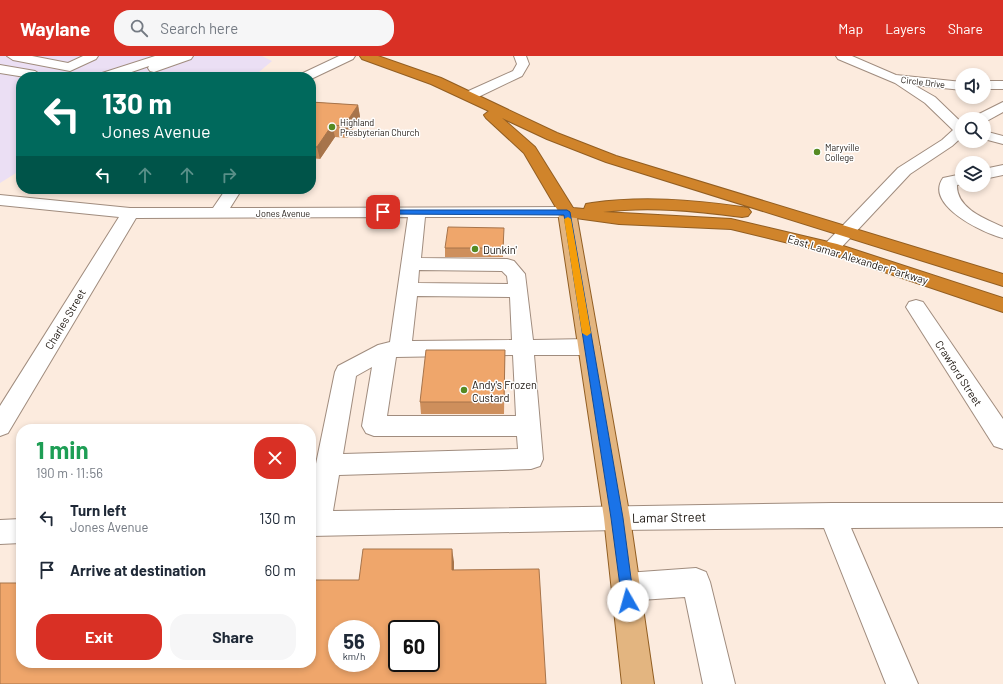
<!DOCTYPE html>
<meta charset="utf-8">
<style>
:root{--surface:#fff;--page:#f6f6f7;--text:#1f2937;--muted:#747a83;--accent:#d93025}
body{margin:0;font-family:Barlow,sans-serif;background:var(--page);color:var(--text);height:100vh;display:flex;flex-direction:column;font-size:15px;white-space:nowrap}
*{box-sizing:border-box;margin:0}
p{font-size:13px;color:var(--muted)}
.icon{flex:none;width:22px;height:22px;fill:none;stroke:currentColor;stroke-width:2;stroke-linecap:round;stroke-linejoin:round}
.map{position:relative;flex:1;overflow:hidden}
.panel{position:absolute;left:16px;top:368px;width:300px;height:244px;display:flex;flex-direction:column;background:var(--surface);border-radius:16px;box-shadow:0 2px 6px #0003}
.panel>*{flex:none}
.top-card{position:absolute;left:16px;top:16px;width:300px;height:122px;border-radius:16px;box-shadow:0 2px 6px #0003;background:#00695c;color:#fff;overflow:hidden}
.buttons{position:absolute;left:955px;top:12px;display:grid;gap:8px}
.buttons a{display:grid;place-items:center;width:36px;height:36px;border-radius:50%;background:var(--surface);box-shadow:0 2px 6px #0003;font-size:20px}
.speed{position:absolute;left:328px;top:564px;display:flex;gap:8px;font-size:20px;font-weight:700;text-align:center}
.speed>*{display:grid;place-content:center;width:52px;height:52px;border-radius:50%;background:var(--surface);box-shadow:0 2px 6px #0003;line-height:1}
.speed small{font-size:10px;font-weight:400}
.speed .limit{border:2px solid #111;border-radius:6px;background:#fff;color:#111}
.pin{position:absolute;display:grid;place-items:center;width:34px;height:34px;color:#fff;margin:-17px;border-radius:8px;box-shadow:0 2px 6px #0006}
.me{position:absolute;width:44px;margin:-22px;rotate:353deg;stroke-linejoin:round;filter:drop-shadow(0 0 3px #0008)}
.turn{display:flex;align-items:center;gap:14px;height:84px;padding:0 20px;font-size:18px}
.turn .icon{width:52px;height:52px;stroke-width:2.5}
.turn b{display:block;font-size:28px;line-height:34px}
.lanes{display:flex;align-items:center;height:38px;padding:0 20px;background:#0003;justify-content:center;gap:20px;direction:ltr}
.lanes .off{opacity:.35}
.round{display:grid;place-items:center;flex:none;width:42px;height:42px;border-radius:16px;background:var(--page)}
.head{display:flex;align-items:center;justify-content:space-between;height:68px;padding:0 20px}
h1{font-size:24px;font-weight:700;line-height:30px;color:#1e9e55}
.button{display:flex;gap:8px;margin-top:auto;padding:8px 20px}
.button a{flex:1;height:46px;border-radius:16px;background:var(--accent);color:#fff;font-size:16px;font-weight:700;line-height:46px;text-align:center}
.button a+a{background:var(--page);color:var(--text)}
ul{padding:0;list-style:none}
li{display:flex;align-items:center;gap:12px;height:52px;padding:0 20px}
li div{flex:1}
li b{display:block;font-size:15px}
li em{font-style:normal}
header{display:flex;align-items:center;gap:24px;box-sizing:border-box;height:56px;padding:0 20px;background:var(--accent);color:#fff}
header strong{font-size:19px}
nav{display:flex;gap:22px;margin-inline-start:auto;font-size:14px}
.search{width:280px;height:36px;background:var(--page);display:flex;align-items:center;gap:10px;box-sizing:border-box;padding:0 14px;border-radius:16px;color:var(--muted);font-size:15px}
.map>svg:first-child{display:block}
</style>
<header>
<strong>Waylane</strong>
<div class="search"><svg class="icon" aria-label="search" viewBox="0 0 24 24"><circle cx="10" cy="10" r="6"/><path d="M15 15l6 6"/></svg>Search here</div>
<nav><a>Map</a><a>Layers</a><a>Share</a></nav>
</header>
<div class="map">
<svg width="1003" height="628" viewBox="0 0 1003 628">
<rect width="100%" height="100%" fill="#fcebde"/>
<polygon fill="#ebdff4" points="0,0 262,0 272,5 253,21 21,21 21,114 0,127"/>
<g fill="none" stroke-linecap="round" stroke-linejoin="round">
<defs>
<g id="minor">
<polygon points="7,0 32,0 68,7 83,0 98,0 96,3 70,15 13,4"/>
<polygon points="155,0 193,0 191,3 154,16 150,15 148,12 149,10 117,21 98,21 99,18"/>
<polygon points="339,0 355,0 353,3 311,23 311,21 300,21 301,18"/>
<polygon points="514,0 526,0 529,8 522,20 474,43 464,43 462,40 464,37 513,15 517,8"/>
<polygon points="836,0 852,0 896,19 962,26 962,34 914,29 935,41 962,67 962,81 952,90 910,118 837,196 831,198 825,196 822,192 825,188 898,112 942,84 953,74 925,47 895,27 838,3"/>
<polygon points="0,9 35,15 41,19 40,21 25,21 0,17"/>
<rect x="984" y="25" width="19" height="8"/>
<polygon points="1003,46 1003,56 985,66 984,63 973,63 975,60"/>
<polygon points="984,75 1003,80 1003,88 984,83"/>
<polygon points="1003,109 1003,119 984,123 984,113"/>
<path d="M962,118v10l-5,1c-1,23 28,34 46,42v11c-20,-5 -79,-33 -60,-60z"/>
<path d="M226,133h16l-12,19 337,-1 6,1 3,4 -3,4 -6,1h-142l-4,41 86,1 7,2 11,13 8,66 56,-1 8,3 3,5 -3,5 -8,3h-55l9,104 -3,7 -9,3 -192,6 -6,36 499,-8h171v24l-152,1 67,156h-32l-62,-156 -207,2 -306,6v-48l24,-116 3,-6 40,-21 12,-3 18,-125 -272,1 -128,215 -8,3v-30l119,-189 -119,-12v-10l130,13h83zM419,214l83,1 5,5 1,8 -90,-1zM417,240l93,1 2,43 -100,1zM513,299l3,61h-129l9,-59zM372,311l-10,59 4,7 8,3h143l1,13 -175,5 13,-78z"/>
<polygon points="916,244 923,246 1003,363 1003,393 994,390 906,251 909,246"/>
<polygon points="21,463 21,487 0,488 0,464"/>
<polygon points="696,512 706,516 710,526 735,628 703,628 685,541 626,545 616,541 612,531 616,521 626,517"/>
</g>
<polygon id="major" points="567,151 573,152 576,156 630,462 654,628 622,628 604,462 558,156 561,152"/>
<path id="highway" d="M360,0h18l63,22 116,55 59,23 387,118v12l-397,-124 -59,-23 -45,-21 33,29 38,61 11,1 2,-5 6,-1c51,-7 100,-3 150,4l6,1 3,4 -3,4 -6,1c-46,-6 -93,-11 -139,-5l128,7 106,25 166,54v14l-178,-60 -94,-23 -112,-5 -58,-8 -37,-63 -38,-35 -2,-3 5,-4 -58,-27 -69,-25z"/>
</defs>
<use href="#minor" stroke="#a08c7e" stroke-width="2"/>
<use href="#major" stroke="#925e22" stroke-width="2"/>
<use href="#highway" stroke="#925e22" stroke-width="2"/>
<use href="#minor" fill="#fff" fill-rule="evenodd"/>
<use href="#major" fill="#e3b580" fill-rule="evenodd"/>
<use href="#highway" fill="#d0842b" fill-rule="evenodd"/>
</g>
<g fill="#ce8f5c">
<polygon points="311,46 358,49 360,61 347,82 335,81 320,103 311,102"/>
<polygon points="504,181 503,201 445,201 445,192"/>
<polygon points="505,294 504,358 421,358 420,346"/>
</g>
<g fill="#a7744b">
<polygon points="358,49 360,61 347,82 344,70"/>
<polygon points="332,69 335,81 320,103 317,91"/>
<polygon points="452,493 454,506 454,528 452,514"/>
</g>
<g fill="#efa66b" stroke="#a7744b" fill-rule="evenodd">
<polygon points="311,46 358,49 344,70 332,69 317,91 311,90"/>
<polygon points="448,171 504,172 503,192 445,192"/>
<polygon points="426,294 505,294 504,346 420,346"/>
<path d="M363,493h89v21l87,-1 7,115h-546v-101h21v80h290v-83h48zM337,573h34v34h-34zM397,573h34v34h-34z"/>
</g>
<polygon fill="#1a73e8" stroke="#114b97" points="383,154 567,154 570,156 623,462 634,545 632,549 628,551 624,549 622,545 611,462 564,159 381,158 379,156"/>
<polygon fill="#f59e0b" points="568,161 571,163 591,277 587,280 582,277 564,163"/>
<g fill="#568a22" stroke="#fff" stroke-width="1.5">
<circle cx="332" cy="71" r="4"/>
<circle cx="817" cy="96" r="4"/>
<circle cx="475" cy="193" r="4"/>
<circle cx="464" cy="334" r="4"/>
</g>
<g text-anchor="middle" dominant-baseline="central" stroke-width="3" stroke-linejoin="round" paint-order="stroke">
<g font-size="9" fill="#1e1711" stroke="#fff">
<text transform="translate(923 26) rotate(7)">Circle Drive</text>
<text x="283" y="157">Jones Avenue</text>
</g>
<g font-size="9" fill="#1e1711" stroke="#fff" text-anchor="start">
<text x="340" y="66">Highland<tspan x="340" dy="10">Presbyterian Church</tspan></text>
<text x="825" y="91">Maryville<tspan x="825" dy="10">College</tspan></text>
</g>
<g font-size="11" fill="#1e1711" stroke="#fff" text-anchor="start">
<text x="483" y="193">Dunkin'</text>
<text x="472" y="328">Andy's Frozen<tspan x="472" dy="13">Custard</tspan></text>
</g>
<g font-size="11" fill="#1e1711" stroke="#fff">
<text transform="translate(858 203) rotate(17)">East Lamar Alexander Parkway</text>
<text transform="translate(65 263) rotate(-59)">Charles Street</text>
<text transform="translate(959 317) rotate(57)">Crawford Street</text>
</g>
<g font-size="13" fill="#1e1711" stroke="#fff">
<text transform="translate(669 461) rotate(-1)">Lamar Street</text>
</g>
</g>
</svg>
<div class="buttons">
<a><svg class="icon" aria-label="sound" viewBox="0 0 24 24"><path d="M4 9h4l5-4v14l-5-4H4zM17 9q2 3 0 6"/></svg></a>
<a><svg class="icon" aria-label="search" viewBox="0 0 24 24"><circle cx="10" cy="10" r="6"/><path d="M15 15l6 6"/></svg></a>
<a><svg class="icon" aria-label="layers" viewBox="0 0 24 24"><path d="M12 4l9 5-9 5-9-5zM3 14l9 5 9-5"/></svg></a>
</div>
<div class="speed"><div>56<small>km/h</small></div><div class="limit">60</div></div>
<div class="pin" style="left:383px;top:156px;background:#d93025"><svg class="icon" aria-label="arrive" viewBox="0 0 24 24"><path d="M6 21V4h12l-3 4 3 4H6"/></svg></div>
<svg class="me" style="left:628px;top:545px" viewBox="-20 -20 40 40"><circle r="19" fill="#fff"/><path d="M0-13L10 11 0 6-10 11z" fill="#1a73e8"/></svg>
<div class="top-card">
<div class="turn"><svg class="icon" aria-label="left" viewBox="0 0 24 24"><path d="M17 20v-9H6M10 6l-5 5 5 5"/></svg><div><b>130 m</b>Jones Avenue</div></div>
<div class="lanes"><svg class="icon" aria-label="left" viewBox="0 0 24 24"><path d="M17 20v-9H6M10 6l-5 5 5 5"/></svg><svg class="icon off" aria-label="ahead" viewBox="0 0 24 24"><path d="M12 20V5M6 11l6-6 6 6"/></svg><svg class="icon off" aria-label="ahead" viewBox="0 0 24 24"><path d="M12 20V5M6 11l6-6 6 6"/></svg><svg class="icon off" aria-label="right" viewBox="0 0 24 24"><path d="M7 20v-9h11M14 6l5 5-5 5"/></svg></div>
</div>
<section class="panel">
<div class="head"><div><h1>1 min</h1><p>190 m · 11:56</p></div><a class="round" style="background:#d93025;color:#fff"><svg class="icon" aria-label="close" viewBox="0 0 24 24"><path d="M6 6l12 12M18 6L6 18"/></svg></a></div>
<ul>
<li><svg class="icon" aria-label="left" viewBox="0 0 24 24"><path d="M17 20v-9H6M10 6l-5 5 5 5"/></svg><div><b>Turn left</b><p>Jones Avenue</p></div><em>130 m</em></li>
<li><svg class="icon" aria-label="arrive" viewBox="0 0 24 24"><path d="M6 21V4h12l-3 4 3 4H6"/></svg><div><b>Arrive at destination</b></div><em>60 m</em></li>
</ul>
<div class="button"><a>Exit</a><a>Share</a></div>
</section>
</div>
